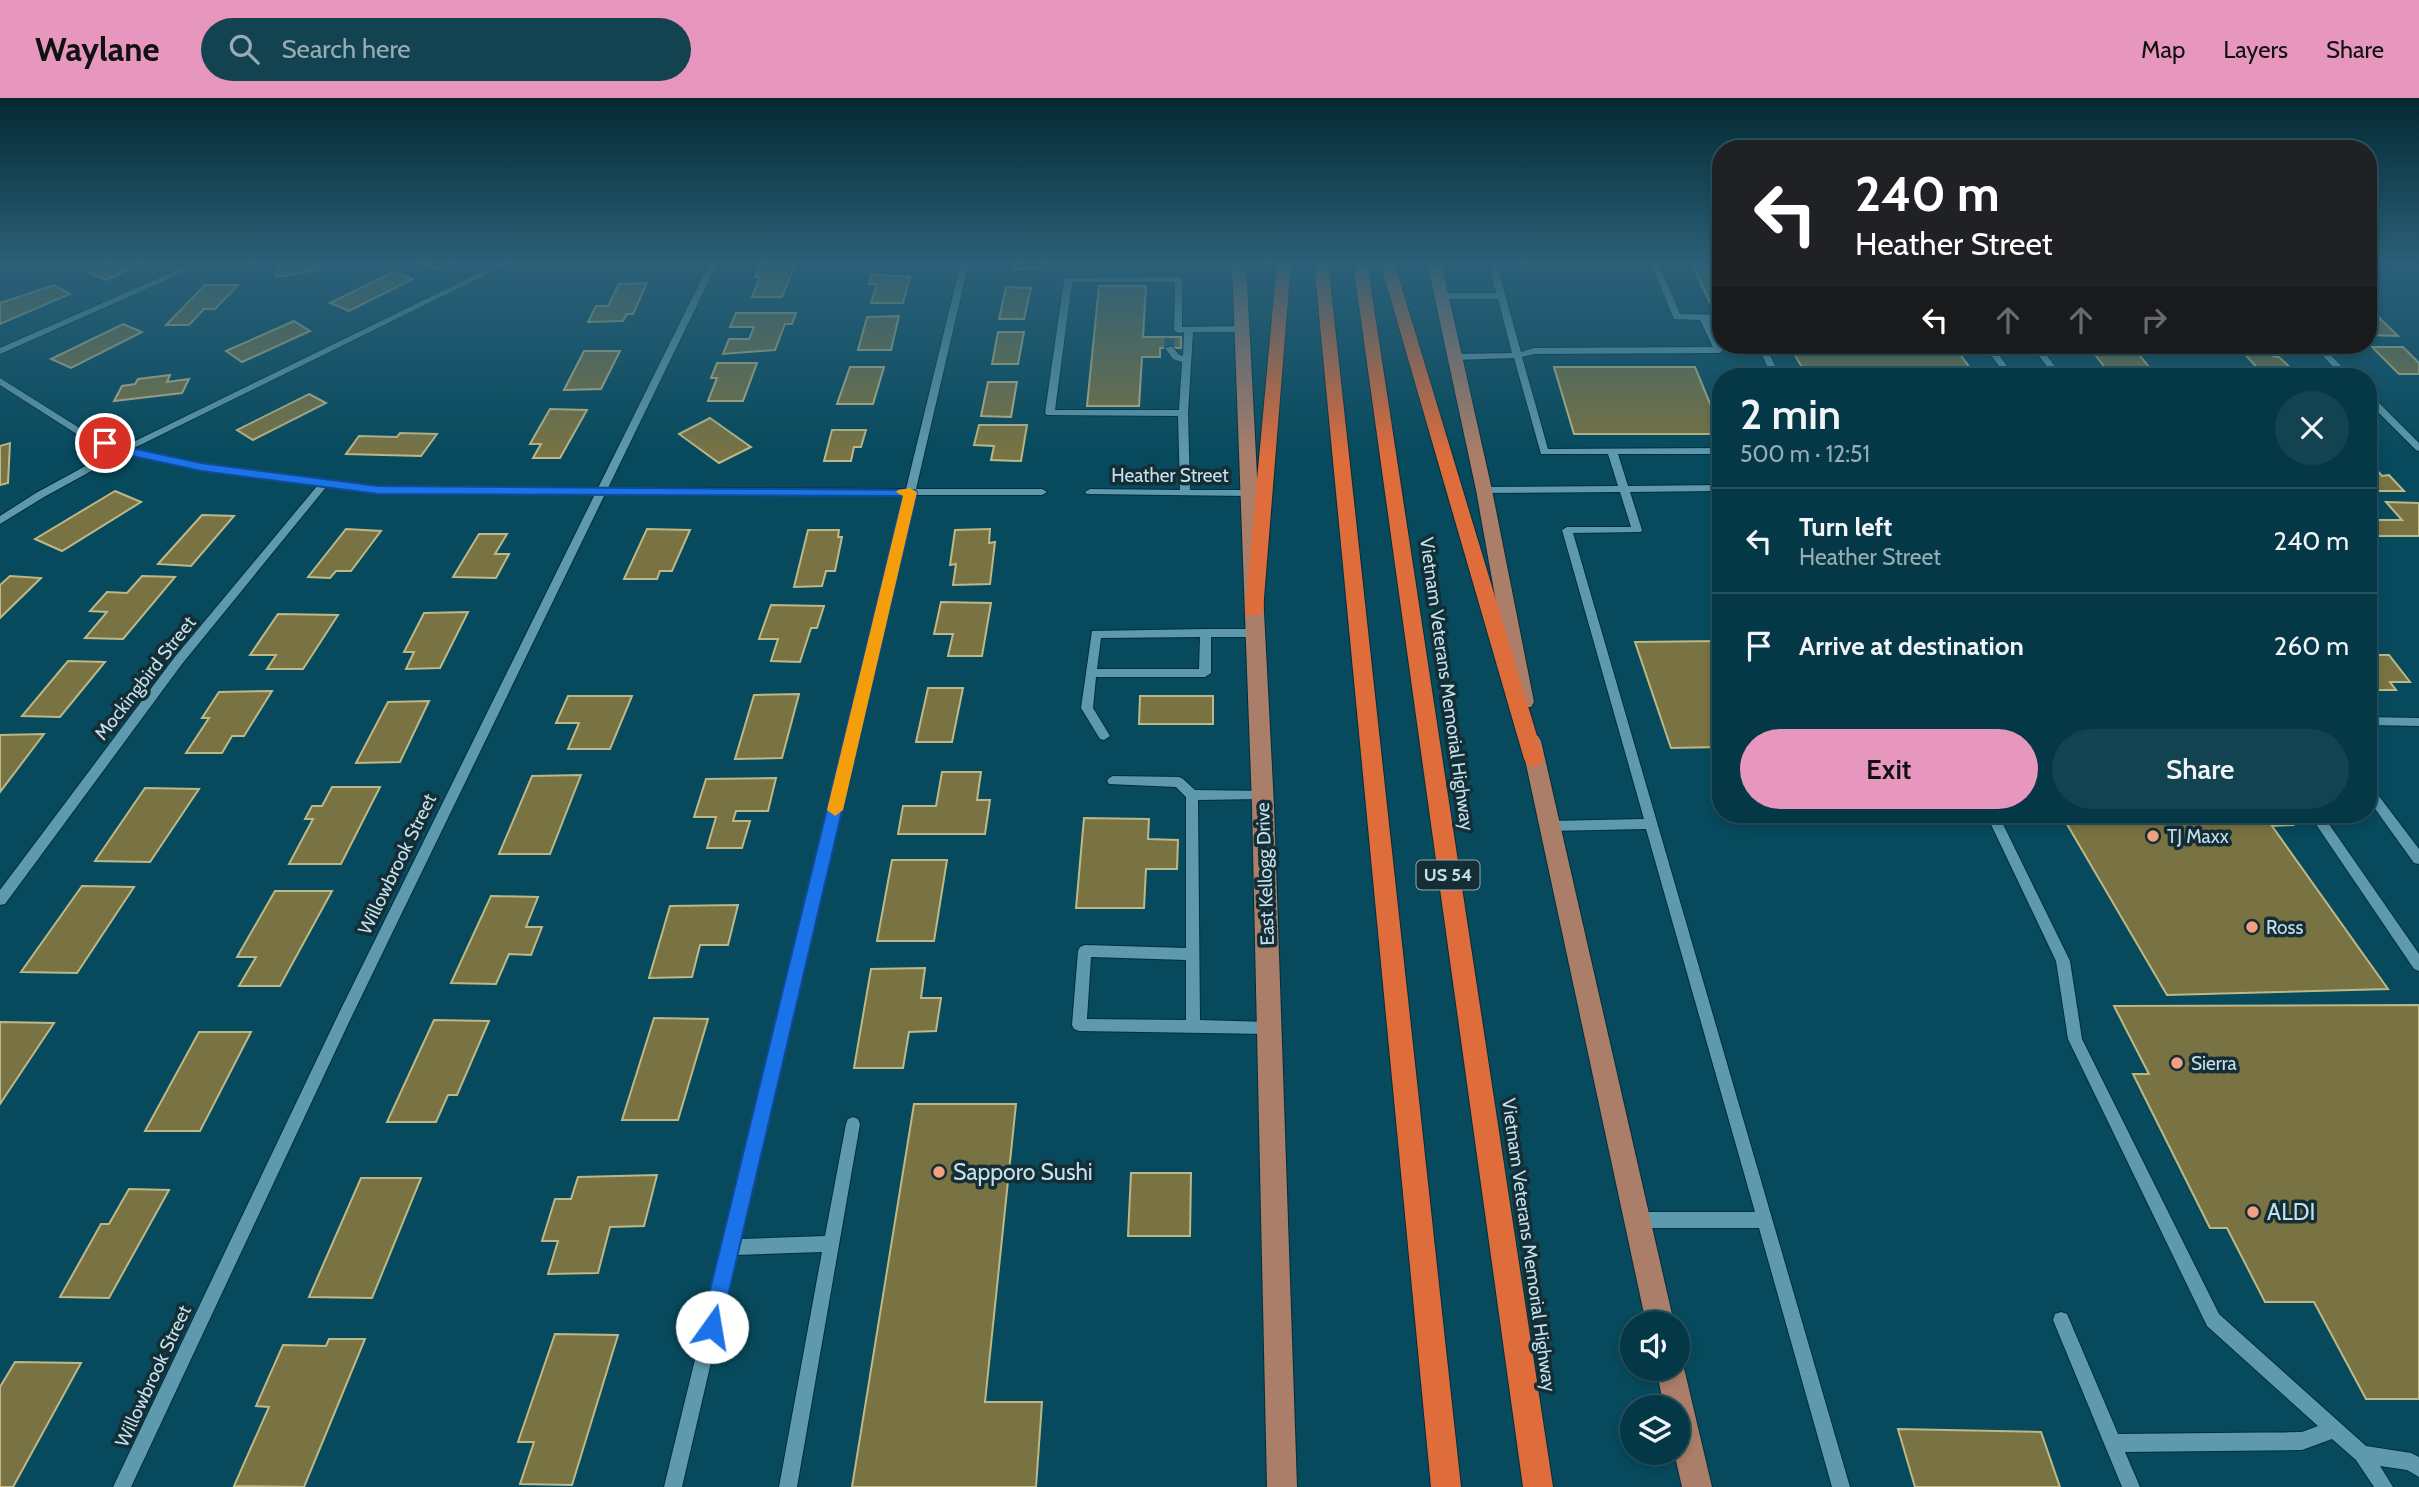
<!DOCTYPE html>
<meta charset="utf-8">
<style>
:root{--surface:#053846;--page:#134351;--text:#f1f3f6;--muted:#97acb3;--line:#26525f;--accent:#e797bd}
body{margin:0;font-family:Cabin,sans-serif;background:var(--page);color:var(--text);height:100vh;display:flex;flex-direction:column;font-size:26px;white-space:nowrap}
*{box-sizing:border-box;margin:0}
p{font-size:23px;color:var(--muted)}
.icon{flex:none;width:38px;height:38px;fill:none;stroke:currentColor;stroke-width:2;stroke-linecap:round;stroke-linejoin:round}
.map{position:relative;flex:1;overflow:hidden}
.sheet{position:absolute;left:1712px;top:270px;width:665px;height:455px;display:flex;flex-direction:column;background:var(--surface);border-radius:28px;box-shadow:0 4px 10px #0003,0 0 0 2px var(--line)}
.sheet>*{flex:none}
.guide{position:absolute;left:1712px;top:42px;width:665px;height:214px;border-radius:28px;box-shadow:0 4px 10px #0003,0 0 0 2px var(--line);background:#202124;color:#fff;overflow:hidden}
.fabs{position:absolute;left:1620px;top:1213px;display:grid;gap:14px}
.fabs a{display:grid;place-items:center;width:70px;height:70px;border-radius:50%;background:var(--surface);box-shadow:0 4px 10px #0003,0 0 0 2px var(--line);font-size:35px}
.pin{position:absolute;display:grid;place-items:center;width:60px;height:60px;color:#fff;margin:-30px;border:4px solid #fff;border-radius:50%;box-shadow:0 2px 7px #0007}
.me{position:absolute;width:77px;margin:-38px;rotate:13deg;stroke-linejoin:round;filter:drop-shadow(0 0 5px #0008)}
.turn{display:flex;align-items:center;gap:24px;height:147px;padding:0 28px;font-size:32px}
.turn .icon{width:91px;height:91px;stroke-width:2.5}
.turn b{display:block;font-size:49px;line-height:60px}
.lanes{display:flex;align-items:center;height:66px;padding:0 28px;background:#0003;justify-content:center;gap:35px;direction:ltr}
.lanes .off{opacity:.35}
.round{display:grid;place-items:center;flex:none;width:74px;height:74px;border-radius:37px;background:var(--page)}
.overview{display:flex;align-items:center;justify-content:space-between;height:119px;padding:0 28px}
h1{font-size:42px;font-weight:600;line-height:52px}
.primary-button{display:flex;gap:14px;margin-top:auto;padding:14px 28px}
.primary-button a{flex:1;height:80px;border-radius:42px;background:var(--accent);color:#111;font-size:28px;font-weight:600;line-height:80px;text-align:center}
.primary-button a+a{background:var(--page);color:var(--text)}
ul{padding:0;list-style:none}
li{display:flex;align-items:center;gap:21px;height:105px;padding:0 28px;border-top:2px solid var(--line)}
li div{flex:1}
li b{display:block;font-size:26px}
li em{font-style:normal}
header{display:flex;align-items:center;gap:42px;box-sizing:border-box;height:98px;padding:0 35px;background:var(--accent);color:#111}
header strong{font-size:33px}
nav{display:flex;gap:38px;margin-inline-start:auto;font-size:24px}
.search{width:490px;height:63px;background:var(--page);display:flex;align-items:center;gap:18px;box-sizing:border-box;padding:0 24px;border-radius:38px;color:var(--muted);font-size:26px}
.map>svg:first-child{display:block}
</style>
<header>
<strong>Waylane</strong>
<div class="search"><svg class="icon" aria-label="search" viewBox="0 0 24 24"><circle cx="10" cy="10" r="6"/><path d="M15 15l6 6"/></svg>Search here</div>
<nav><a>Map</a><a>Layers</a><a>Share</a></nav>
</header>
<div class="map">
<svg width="2419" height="1389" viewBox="0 0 2419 1389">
<rect width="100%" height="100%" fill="#074a5d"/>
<g fill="#797343" stroke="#beb886" stroke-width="2">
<polygon points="114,164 146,164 106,182 90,175"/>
<polygon points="278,164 319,164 319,172 276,179"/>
<polygon points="418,164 452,164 438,171"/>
<polygon points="1015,164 1046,164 1045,171 1013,171"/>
<polygon points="1691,164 1720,164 1720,205 1710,205"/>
<polygon points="760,167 795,167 782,199 752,199 760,179 755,179"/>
<polygon points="395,173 413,181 349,213 330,205"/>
<polygon points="872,176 910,179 903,205 871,205 877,186 869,186"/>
<polygon points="647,185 633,216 627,216 623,223 588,224 596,208 608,208 619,186"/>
<polygon points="54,187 70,196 0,226 0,205"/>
<polygon points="205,187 238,187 215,211 204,211 189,227 166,227"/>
<polygon points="1099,188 1146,188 1143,239 1181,239 1181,250 1160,250 1160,259 1142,259 1139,308 1087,308"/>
<polygon points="1006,189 1031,190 1024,221 999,221"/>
<polygon points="2368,214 2373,214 2398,238 2368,237"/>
<polygon points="736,215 796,215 792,226 785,226 775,252 723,256 729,241 749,241 754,229 730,229"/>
<polygon points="899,218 891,252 858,252 867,219"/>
<polygon points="294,223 310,233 242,264 226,253"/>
<polygon points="123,226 142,234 71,270 51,261"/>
<polygon points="998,234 1024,234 1018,266 992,266"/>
<polygon points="1789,247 1953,247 1976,278 1807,278"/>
<polygon points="2372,249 2403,249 2419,265 2419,276 2399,276"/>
<polygon points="2239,250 2265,250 2274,259 2279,259 2296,275 2263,276"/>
<polygon points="584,253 620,253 601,291 564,292"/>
<polygon points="2093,254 2137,254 2149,269 2134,269 2140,276 2110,276"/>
<polygon points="717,265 757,265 743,303 708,303 717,280 711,280"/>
<polygon points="850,269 884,269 873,306 837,306"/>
<polygon points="1554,269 1695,269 1720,330 1720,336 1574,336"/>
<polygon points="170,277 167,284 189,281 182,295 114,303 122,288 135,286 138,281"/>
<polygon points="988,284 1017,284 1011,319 981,318"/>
<polygon points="309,296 326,305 253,342 237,332"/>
<polygon points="550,311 587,312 560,360 533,360 541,346 530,346"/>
<polygon points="710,320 751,349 719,365 679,336"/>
<polygon points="979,327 1027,327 1021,363 991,362 994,348 974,347"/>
<polygon points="832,332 866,332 861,349 854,349 851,363 824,363"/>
<polygon points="400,335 437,336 421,358 346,356 359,338 397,339"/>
<polygon points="10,345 8,385 0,387 0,348"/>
<polygon points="2368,362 2382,378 2389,377 2404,393 2368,393"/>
<polygon points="115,393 141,404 62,453 35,441"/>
<polygon points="2386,404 2419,405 2419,438 2374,438 2368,431 2368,422 2402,422"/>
<polygon points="202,417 234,418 191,468 158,466"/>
<polygon points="346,431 381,433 351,473 336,473 330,480 308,479"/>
<polygon points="647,431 690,432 672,473 660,473 657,481 624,481"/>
<polygon points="990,431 989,445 995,444 990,486 953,487 956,466 950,467 955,432"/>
<polygon points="808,432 839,432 838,439 842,439 835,473 826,473 822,488 794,489"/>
<polygon points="479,436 507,436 495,456 509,456 496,480 453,479"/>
<polygon points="10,478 41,480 0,520 0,487"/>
<polygon points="142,478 175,479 123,541 85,540 107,514 90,513 107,494 127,495"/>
<polygon points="941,504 991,505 982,558 948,558 953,536 934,536"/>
<polygon points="771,507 824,508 817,530 811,530 800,564 771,563 778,541 759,541"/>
<polygon points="468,514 440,570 406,571 414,554 404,554 424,515"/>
<polygon points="278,516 338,517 303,571 267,571 276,557 250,557"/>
<polygon points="1720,543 1720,649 1671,650 1635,544"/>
<polygon points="2368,557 2389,557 2410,584 2390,584 2396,592 2368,592"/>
<polygon points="68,563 105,564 60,619 22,618"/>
<polygon points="928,590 963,590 952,644 916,644"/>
<polygon points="272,593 244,638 232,638 222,655 186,655 209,620 202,620 219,594"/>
<polygon points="799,596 782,660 735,661 754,597"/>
<polygon points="568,598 632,598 610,651 568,651 579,625 556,625"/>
<polygon points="1140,598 1213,598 1213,626 1139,626"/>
<polygon points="429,603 400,664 356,665 388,604"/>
<polygon points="44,636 0,694 0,637"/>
<polygon points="942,674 981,674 977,702 990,702 985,736 898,736 903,708 936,708"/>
<polygon points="581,677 550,756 499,756 532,678"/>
<polygon points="776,680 768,713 736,713 733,723 750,723 742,750 707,750 716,719 694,719 706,681"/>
<polygon points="332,689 380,689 341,766 289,766 313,721 305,721 312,708 322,708"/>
<polygon points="145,690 199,691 150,764 95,763"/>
<polygon points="2061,716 2284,716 2293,727 2272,728 2388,891 2167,897"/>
<polygon points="1084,720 1149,721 1148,741 1178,742 1177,771 1146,771 1144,810 1076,810"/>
<polygon points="892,762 947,762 934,843 877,843"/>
<polygon points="82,788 134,789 77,875 21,874"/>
<polygon points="275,793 332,793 280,888 239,888 256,859 237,859"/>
<polygon points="491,798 538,799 526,829 542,829 531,857 509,856 496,886 451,885"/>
<polygon points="738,807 728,847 700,847 692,879 649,880 670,808"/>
<polygon points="925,870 921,900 941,900 936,933 909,934 903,970 854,970 871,871"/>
<polygon points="2419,907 2419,1301 2366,1301 2314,1204 2265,1204 2227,1130 2210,1130 2133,976 2149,976 2114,908"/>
<polygon points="654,920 708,921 678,1022 622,1022"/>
<polygon points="434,922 489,923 457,997 448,997 436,1024 387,1024"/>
<polygon points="0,924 54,925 0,1006"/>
<polygon points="199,934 251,934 200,1033 145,1033"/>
<polygon points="914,1006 1016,1006 985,1304 1042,1304 1036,1389 852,1389"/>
<polygon points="1131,1075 1191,1075 1190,1138 1128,1138"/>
<polygon points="657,1077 644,1128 610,1129 598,1175 548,1176 558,1143 542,1143 555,1101 571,1101 578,1079"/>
<polygon points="361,1080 421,1080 372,1200 309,1199"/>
<polygon points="129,1091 169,1092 109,1200 60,1199 101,1126 109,1126"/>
<polygon points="555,1236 618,1237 572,1387 520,1386 534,1344 518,1344"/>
<polygon points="329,1241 365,1241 304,1389 234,1388 269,1309 256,1308 283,1247 326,1248"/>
<polygon points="15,1264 81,1265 13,1389 0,1389 0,1289"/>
<polygon points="1898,1331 2041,1334 2060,1389 1915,1389"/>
</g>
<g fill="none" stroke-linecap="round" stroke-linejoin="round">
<polyline stroke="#236172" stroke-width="10" stroke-dasharray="10 4.5" stroke-linecap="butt" points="1169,250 1170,239"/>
<defs>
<g id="minor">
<polygon points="196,164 207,164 0,256 0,250"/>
<polygon points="502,164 512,164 132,351 201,366 378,389 598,390 710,164 718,164 608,390 906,391 961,164 969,164 916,391 1042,391 1047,394 1042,397 914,397 740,1141 825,1138 846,1026 848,1021 853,1019 858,1021 860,1026 797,1389 779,1389 822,1154 736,1157 682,1389 664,1389 905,397 605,396 350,922 131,1389 113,1389 339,915 595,396 378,395 327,388 182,566 5,806 0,807 0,792 174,560 318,387 201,372 124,355 44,399 0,426 0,418 36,395 115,352 83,340 0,287 0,280 89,336 123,349"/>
<polygon points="1488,164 1496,164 1521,254 1534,250 1713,249 1700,222 1674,221 1650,164 1658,164 1680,216 1720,217 1720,221 1709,222 1723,252 1719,255 1534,256 1522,259 1548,351 1720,350 1720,356 1618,356 1628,388 1720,387 1720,393 1630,394 1642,432 1641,434 1573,435 1850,1389 1832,1389 1759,1130 1637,1130 1631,1127 1629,1122 1631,1117 1637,1114 1755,1114 1646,731 1549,733 1545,731 1543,728 1545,725 1549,723 1644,721 1562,432 1567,429 1631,429 1620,394 1484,395 1479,392 1484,389 1618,388 1608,356 1541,356 1514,260 1455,262 1451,259 1455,256 1512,255 1498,201 1441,201 1437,198 1441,195 1496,195"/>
<path d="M1182,179v50l58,-1 4,3 -4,3h-47l-5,81 2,77h59l5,3 -5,3 -162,-2 -2,-2 5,-3 90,1 -2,-74 -131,-1 -2,-2 19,-133 4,-2zM1072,184h103l-1,48 4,3 6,-1 -1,24 -4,-1 -7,-9 -7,2 8,11 9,3 -3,48h-124z"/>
<polygon points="1757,247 1765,247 1780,278 1772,278"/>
<polygon points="1984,247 1992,247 2014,278 2006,278"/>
<polygon points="2031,247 2039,247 2062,278 2054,278"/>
<polygon points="2312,247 2321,247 2351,278 2342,278"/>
<polygon points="2368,296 2371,297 2419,345 2419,353 2416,352 2368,304"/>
<path d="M1206,531h48l5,4 -5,4h-43v36l-6,4h-109l-3,31 17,28 -6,4 -4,-1 -19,-31 11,-77zM1200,539l-1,32h-102l4,-31z"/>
<polygon points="2368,619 2419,620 2419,628 2368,627"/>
<path d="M1113,678l66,1 4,2 12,11 71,1 2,3 -2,3 -4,2 -64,1 2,220 69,2 5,2 2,4 -2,4 -5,2 -190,-3 -5,-2 -2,-4 6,-74 2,-4 5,-2 101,3v-151l-10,-10 -67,-3 -2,-3 2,-3zM1091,859l95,3v60l-99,-1z"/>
<polygon points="2368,687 2372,689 2419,751 2419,766 2414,765 2368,701"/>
<polygon points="1986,716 1998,716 2070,863 2082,941 2219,1216 2366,1348 2411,1355 2419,1359 2419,1379 2407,1372 2380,1368 2393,1389 2374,1389 2356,1362 2332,1341 2302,1352 2125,1354 2140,1389 2122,1389 2053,1222 2055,1216 2061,1214 2067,1216 2118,1336 2302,1334 2318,1328 2207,1228 2068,941 2056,863"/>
<polygon points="2309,716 2322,716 2419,856 2419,873 2414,871"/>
</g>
<g id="major">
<polygon points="1232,164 1246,164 1274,708 1297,1389 1267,1389 1252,708"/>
<polygon points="1427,164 1441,164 1492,392 1534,604 1531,609 1517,609 1514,604 1476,392"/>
<polygon points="1531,635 1538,638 1541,643 1674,1225 1646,1225 1521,643 1524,638"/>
<polygon points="1678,1259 1684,1270 1712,1389 1682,1389 1674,1354 1678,1354 1678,1309 1664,1309 1656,1270 1678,1270"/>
</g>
<g id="highway">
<polygon points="1277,164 1291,164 1263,513 1261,517 1247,517 1245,513"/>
<polygon points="1314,164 1328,164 1461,1389 1431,1389"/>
<polygon points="1353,164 1367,164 1553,1389 1523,1389"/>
<polygon points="1380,164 1394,164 1544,661 1541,666 1534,669 1527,666 1524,661"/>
</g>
</defs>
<use href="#minor" stroke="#002f3c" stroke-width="2"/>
<use href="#major" stroke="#002f3c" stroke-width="2"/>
<use href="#highway" stroke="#002f3c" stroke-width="2"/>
<use href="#minor" fill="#5e99ad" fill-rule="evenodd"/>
<use href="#major" fill="#ab7e69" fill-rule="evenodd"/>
<use href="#highway" fill="#df6c3b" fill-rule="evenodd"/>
</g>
<linearGradient id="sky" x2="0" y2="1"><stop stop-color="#042933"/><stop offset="0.46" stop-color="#2b6078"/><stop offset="1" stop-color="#2b6078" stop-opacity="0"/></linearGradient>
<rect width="2419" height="358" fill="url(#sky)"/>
<polygon fill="#1a73e8" stroke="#114b97" stroke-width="2" points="105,341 127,349 201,365 378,388 915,392 917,394 719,1236 712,1239 704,1236 701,1229 903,398 378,396 201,373 123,356 100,348 100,342"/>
<polygon fill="#f59e0b" points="910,390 917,394 843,712 835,718 827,712 903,398 896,394 898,392"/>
<g fill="#f2a080" stroke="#152d35" stroke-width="2.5">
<circle cx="2153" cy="738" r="7"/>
<circle cx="2252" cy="829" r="7"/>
<circle cx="2177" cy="965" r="7"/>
<circle cx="939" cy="1074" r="7"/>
<circle cx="2253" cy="1114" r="7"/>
</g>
<g text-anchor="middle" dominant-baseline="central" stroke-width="7" stroke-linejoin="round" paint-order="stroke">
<rect fill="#152d35" stroke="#90abb5" stroke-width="2" x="1416.5" y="762.5" width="63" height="29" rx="5"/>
<g font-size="18" font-weight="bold" fill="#c4e1ec">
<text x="1448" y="777">US 54</text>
</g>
<g font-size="19" fill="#c4e1ec" stroke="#152d35">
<text x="1170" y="377">Heather Street</text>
<text transform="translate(145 580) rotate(-52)">Mockingbird Street</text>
<text transform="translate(1447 586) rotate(82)">Vietnam Veterans Memorial Highway</text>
<text transform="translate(397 766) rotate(-64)">Willowbrook Street</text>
<text transform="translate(1265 776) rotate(-92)">East Kellogg Drive</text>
<text transform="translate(1529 1147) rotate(82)">Vietnam Veterans Memorial Highway</text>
<text transform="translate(153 1278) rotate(-65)">Willowbrook Street</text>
</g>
<g font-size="19" fill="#c4e1ec" stroke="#152d35" text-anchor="start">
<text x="2167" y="738">TJ Maxx</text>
<text x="2266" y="829">Ross</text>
<text x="2191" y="965">Sierra</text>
</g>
<g font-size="23" fill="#c4e1ec" stroke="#152d35" text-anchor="start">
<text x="953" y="1074">Sapporo Sushi</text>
<text x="2267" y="1114">ALDI</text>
</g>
</g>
</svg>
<div class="fabs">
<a><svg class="icon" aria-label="sound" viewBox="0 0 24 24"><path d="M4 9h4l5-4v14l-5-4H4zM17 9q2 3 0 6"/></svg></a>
<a><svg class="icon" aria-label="layers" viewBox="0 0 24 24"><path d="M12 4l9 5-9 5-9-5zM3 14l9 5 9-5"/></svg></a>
</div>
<div class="pin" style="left:105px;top:345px;background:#d93025"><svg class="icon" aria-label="arrive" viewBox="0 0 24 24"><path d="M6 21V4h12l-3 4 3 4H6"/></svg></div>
<svg class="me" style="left:712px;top:1229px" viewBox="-20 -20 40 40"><circle r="19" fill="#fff"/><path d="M0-13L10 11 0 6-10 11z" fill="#1a73e8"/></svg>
<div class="guide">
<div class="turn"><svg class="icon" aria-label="left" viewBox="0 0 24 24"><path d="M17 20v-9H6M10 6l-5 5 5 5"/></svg><div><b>240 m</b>Heather Street</div></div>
<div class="lanes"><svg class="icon" aria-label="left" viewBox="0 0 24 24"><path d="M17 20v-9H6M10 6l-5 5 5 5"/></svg><svg class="icon off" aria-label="ahead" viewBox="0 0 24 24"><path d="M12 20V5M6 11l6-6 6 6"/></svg><svg class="icon off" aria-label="ahead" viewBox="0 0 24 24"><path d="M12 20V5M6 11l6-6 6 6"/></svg><svg class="icon off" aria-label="right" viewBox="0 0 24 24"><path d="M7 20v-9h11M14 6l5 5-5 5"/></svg></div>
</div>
<section class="sheet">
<div class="overview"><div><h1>2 min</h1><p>500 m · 12:51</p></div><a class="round"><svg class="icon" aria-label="close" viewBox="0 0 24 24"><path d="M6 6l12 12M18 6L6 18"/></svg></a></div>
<ul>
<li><svg class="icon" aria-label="left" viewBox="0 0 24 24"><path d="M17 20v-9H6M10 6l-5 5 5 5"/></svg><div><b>Turn left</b><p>Heather Street</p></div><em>240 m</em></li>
<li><svg class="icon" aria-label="arrive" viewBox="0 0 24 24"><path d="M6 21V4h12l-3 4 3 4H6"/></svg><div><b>Arrive at destination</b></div><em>260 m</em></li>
</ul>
<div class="primary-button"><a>Exit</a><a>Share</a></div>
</section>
</div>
